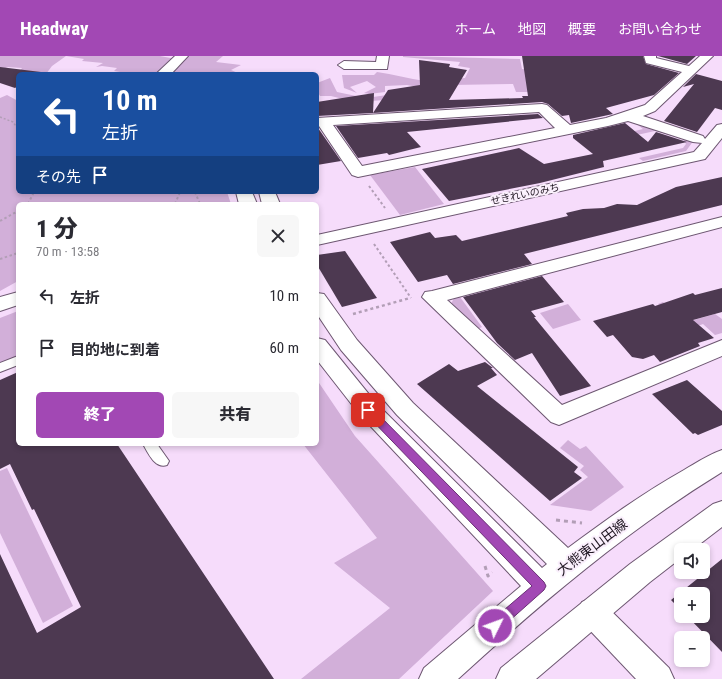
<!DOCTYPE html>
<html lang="ja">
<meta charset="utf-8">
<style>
:root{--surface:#fff;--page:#f7f7f7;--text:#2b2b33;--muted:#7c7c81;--accent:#a248b4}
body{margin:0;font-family:"Roboto Condensed","Noto Sans JP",sans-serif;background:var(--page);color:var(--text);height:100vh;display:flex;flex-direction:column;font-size:15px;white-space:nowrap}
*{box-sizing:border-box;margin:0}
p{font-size:13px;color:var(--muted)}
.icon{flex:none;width:22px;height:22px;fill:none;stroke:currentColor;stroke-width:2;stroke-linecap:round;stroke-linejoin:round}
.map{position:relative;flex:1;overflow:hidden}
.sheet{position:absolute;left:16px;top:146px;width:303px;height:244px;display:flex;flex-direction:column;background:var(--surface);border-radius:6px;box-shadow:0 2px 6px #0003}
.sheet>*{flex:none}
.hud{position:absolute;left:16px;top:16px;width:303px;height:122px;border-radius:6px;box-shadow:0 2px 6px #0003;background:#1a4fa0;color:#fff;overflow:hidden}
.controls{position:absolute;left:674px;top:487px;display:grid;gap:8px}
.controls a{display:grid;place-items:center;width:36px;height:36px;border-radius:6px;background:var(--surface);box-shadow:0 2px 6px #0003;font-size:20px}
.pin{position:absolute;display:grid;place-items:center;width:34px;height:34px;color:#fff;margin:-17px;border-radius:8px;box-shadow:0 2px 6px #0006}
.me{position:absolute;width:44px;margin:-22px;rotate:48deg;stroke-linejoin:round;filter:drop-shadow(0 0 3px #0008)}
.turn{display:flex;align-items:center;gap:14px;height:84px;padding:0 20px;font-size:18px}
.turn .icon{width:52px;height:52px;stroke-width:2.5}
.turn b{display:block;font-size:28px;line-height:34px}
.then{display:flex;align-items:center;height:38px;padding:0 20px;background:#0003;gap:8px;font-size:15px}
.round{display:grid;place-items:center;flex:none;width:42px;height:42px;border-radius:6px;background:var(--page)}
.headline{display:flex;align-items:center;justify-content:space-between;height:68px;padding:0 20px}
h1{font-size:24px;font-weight:800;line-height:30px}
.action{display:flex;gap:8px;margin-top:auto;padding:8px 20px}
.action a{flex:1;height:46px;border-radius:6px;background:var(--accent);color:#fff;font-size:16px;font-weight:800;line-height:46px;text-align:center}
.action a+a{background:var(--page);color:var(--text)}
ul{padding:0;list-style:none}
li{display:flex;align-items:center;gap:12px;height:52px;padding:0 20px}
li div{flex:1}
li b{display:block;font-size:15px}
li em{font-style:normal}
header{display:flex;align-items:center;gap:24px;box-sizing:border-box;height:56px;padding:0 20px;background:var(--accent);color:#fff}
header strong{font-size:19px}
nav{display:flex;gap:22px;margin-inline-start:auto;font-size:14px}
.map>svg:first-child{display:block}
</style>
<header>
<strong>Headway</strong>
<nav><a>ホーム</a><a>地図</a><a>概要</a><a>お問い合わせ</a></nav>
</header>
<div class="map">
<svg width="722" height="623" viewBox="0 0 722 623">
<rect width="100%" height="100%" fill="#f6dcfb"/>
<g fill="#d2afd9">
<polygon points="0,0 160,0 181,4 186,0 223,0 216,6 241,9 231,14 240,18 132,18 114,15 117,12 102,10 96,11 103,7 82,5 84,3 66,0 52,10 46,18 32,18 20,15 22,12 8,11 0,14"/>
<polygon points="403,0 520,3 522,13 546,14 530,36 516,36 513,28 452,29 452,23 465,22 470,12 458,10 460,6 403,1"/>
<path d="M377,16c16,2 32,7 48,9l-2,7 -16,-3 -22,1v6l-16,2 -5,-1 12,-6 -9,-6 -17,6 7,6 -13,-5 -2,-13h32z"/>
<polygon points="330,22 337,36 366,42 394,38 416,42 355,46 331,40 320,40 317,35 317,27"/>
<polygon points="7,39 18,45 18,136 227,136 231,148 18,148 18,225 0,235 0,42"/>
<polygon points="634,66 694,84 686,95 643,105 639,102 683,92 686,88 683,83 655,75 614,84 610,81 643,73"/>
<polygon points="415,111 444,148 400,159 370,119"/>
<polygon points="460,241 482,271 478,273 451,248 454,242"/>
<polygon points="663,246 687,266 715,258 722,263 722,277 715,279 703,268 687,274 658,248"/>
<polygon points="568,248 581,264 553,273 540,257"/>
<polygon points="18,255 18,300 0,307 0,262"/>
<polygon points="317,324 355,380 493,535 399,623 301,623 390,552 334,507 377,482 303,388 317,388"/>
<polygon points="568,384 580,393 586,390 624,431 591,455 550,449 588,421 580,414 584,410 560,392"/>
<polygon points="7,412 73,550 43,567 0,477 0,415"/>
</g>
<g fill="#4d3951">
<polygon points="522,0 643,0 646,8 679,17 654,39 606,52 613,58 571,67 569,59 562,60 548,48 542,46 373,57 388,34 420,29 419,4 450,8 449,11 467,14 449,44 523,42 522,40 528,40"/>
<polygon points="658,0 696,0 687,8"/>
<polygon points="0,11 41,16 37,18 18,18 18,30 15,32 0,27"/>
<polygon points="696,18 722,25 722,54 715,52 697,76 664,65 694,28 683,31"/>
<polygon points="374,37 373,57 317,60 317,46"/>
<polygon points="538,58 543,62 407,76 421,91 389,99 387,97 358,102 336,70"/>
<polygon points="625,67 648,86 656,76 687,86 603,105 604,111 540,127 449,145 422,113 519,92 544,108 593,98 573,82 573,79"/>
<polygon points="317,72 318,72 341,105 317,109"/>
<polygon points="722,121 722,149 524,198 532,208 453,228 447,219 418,226 390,186 430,176 435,182 456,179 462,185 568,160 566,157 583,153 604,152 617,148 637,149 676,131"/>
<polygon points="345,195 377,242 342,251 317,209 317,199"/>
<polygon points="542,220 564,246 531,255 536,261 534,261 591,330 560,340 532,297 515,304 497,287 463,241"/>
<polygon points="722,232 722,256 693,264 714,282 698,287 700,290 660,306 654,299 643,303 632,301 613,279 607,281 593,265 653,248 655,250 693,237 695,239"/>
<polygon points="485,306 493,312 491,312 497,319 477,330 578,411 574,416 582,422 550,445 417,328 449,308 458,315"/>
<polygon points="18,316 18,388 117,388 274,623 0,623 0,498 37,577 81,551 34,453 32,454 10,408 0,413 0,324"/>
<polygon points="687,324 722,355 722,369 698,379 695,377 693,378 652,338"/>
<polygon points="722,503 722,596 687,560 703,560 703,538 681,538 681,554 671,544"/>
</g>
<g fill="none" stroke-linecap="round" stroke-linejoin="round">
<defs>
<g id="lane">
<polygon points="18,300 18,309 0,316 0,307"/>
<path d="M143,388h14l12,17 -2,4c-12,4 -19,-12 -24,-21z"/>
</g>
<g id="street">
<polygon points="175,0 188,0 171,18 156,18"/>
<polygon points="377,0 389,0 387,13 344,13 338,9 344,5 376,6"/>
<path d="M644,0h12v2l33,8 11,-10h13l-58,55 -12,5 60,20 2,3 12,-14 5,-1v14l-17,21 -388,86v-10l377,-83 8,-9 -9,-1 -65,-21 -20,5 -250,51 -6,-2 -33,-49h-2v-8l225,-14 5,1 23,20 36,-7 39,-13 37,-33 -36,-9zM539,56l16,16 -193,38 -29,-41z"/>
<polygon points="722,161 722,171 447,244 562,349 722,284 722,300 559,369 551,366 422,241 425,236 432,235"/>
<polygon points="18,236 18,249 0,255 0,241"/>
<polygon points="592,542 602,546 669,612 674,623 636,623 582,566 577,556 582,546"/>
</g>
<g id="secondary">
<polygon points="236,136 252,136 257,148 239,148"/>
<polygon points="259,136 275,136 280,148 262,148"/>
<path d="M317,237l7,1 33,46 56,63 155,145c38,-28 75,-55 116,-78 12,-7 24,-15 38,-20v22c-96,59 -181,131 -264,207h-39l5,-11 97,-82 -161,-171 -43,-55v-22l8,2 51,63 166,165 5,-4 -150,-149 -56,-65 -24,-36z"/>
<polygon points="722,445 722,471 692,494 681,494 681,502 650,526 536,623 496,623 501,612 630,508 713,448"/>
</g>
</defs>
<use href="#lane" stroke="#6d5771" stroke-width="2"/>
<use href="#street" stroke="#6d5771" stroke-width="2"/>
<use href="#secondary" stroke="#6d5771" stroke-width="2"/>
<polyline stroke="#b29eb6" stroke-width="1.5" stroke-dasharray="2 2" stroke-linecap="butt" points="0,61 13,66 18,73"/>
<g stroke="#b29eb6" stroke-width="2" stroke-dasharray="2.5 2.5" stroke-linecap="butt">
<polyline points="369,130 385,152"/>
<polyline points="195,136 200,148"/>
<polyline points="28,148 33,138 31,136"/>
<polyline points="175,148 180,136"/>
<polyline points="0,165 18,155"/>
<polyline points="374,188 411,242"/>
<polyline points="0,203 18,197"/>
</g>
<polyline stroke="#b29eb6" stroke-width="2.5" stroke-dasharray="3 3" stroke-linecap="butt" points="353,258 410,242"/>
<g stroke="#b29eb6" stroke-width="3" stroke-dasharray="4 4" stroke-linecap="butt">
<polyline points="556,464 582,467"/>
<polyline points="485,510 488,520 492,516"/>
</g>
<use href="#lane" fill="#fff" fill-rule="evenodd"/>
<use href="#street" fill="#fff" fill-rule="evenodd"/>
<use href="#secondary" fill="#fff" fill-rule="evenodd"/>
</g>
<polygon fill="#a248b4" stroke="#692f75" points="368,350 371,351 544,526 546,530 544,534 499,574 495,576 490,574 489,570 490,566 532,530 364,356 363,354"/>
<g text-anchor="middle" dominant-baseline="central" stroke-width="4" stroke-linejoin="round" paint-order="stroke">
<g font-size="10" fill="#211823" stroke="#faeffc">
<text transform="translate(525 138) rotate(-12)">せきれいのみち</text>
</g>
<g font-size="14" fill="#211823" stroke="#faeffc">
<text transform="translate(592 491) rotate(-37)">大熊東山田線</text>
</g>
</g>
</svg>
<div class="controls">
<a><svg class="icon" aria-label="sound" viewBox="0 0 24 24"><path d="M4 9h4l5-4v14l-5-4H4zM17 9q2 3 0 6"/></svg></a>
<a>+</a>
<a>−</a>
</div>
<div class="pin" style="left:368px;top:354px;background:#d93025"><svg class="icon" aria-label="arrive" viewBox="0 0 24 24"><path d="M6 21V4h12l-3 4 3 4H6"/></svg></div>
<svg class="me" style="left:495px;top:570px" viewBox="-20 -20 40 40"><circle r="17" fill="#a248b4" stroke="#fff" stroke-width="3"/><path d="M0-11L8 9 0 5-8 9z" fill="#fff"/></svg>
<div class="hud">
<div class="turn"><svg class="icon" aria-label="left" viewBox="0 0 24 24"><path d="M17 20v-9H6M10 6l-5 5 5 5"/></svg><div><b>10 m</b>左折</div></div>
<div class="then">その先<svg class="icon" aria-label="arrive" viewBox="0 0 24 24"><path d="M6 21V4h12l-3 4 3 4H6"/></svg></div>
</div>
<section class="sheet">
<div class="headline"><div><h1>1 分</h1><p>70 m · 13:58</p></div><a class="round"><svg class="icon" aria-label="close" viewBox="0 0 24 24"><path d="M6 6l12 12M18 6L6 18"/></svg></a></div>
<ul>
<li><svg class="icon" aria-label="left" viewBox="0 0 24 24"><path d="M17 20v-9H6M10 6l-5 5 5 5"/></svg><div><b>左折</b></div><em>10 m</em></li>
<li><svg class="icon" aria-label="arrive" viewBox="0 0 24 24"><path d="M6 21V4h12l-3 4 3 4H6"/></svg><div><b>目的地に到着</b></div><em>60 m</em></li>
</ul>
<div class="action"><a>終了</a><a>共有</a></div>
</section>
</div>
